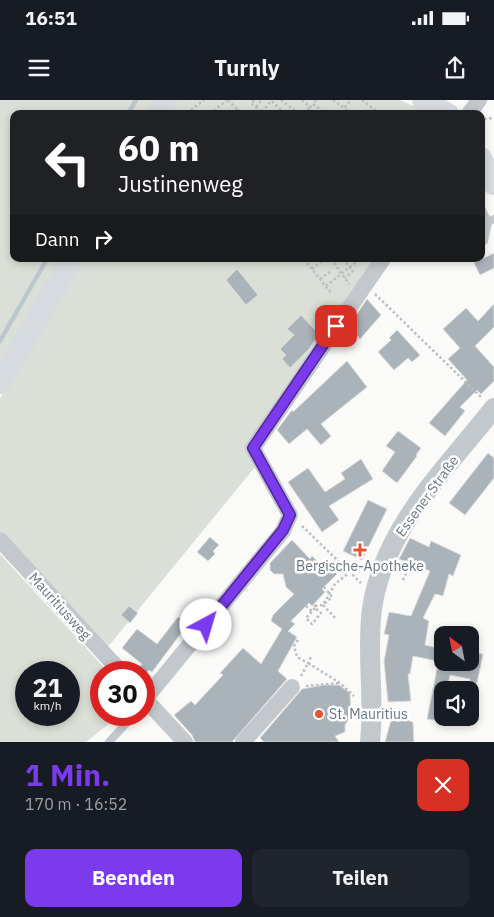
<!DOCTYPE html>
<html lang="de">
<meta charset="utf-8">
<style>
:root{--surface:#171b24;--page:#20242c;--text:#f1f3f6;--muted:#9ea1a6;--accent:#7c3aed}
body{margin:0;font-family:"IBM Plex Sans",sans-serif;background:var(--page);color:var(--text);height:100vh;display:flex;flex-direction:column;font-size:19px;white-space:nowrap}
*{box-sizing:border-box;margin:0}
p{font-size:16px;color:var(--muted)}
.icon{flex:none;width:28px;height:28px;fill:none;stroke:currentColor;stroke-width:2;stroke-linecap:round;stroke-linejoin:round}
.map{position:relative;height:642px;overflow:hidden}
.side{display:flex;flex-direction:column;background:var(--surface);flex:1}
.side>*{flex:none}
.guide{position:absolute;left:10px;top:10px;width:475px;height:152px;border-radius:10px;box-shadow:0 2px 8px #0003;background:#202124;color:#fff;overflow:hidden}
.needle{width:32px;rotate:328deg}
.tools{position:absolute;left:434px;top:526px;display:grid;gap:10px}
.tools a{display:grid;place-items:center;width:45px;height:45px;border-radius:10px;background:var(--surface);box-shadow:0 2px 8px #0003;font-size:25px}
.speed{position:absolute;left:15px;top:561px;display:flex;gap:10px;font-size:25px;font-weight:700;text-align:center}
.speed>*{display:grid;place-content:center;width:65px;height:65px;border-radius:50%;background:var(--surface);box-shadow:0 2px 8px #0003;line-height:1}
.speed small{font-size:12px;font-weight:400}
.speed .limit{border:8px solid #d22;background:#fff;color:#111}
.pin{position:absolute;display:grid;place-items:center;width:42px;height:42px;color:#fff;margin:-21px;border-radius:10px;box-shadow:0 2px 8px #0006}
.me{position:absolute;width:55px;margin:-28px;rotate:39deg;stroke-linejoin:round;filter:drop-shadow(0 0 4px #0008)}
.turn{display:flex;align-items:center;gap:18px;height:105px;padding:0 25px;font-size:22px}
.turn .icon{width:65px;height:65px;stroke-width:2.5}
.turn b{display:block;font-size:35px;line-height:42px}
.then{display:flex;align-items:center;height:48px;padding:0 25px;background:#0003;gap:10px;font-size:19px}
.round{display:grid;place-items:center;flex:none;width:52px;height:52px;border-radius:10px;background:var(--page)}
.head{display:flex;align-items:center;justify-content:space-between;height:85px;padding:0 25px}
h1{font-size:30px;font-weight:800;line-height:38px;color:var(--accent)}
.primary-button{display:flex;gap:10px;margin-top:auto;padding:10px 25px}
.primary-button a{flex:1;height:58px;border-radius:10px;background:var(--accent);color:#fff;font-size:20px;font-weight:800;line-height:58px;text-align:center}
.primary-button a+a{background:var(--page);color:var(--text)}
.status{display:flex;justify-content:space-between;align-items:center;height:35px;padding:0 25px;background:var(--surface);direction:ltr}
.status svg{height:14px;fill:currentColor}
header{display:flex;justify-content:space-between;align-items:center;height:65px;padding:0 25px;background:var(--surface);font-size:22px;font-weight:800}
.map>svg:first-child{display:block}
</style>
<div class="status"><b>16:51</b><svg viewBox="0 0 49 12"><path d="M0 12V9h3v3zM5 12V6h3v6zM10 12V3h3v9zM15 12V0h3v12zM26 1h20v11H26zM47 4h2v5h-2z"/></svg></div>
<header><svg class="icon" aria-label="menu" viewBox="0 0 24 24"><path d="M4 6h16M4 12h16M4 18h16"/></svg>Turnly<svg class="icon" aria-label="share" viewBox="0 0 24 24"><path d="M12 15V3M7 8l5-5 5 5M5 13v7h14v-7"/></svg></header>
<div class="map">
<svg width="494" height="642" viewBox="0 0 494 642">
<rect width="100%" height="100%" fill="#fafaf8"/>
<g fill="#dadfd7" fill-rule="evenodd">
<polygon points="0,0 157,0 148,14 14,14 14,159 61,159 0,261"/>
<polygon points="177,0 400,0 431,14 166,14"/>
<polygon points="81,159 375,159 245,348 255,367 107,548 0,431 0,299"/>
<path d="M0,454l108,118h-7v43h19l-34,27h-86zM26,572h43v43h-43z"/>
</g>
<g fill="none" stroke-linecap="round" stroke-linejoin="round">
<g stroke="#bbc7cb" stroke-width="4.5">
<polyline points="128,14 136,0"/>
<polyline points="0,241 47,159"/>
</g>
</g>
<g fill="#aab3b9" stroke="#dcdcda">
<polygon points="494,153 494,168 480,175 474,163"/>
<polygon points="237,169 258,195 246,205 226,180"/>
<polygon points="367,199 381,215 360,239 349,226"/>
<polygon points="494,204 494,227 475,246 494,267 494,281 481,294 477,290 460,307 465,311 445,336 429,323 467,280 448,259 460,248 443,229 466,208 478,221"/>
<polygon points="301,215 319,234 309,249 290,268 282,259 286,255 280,249 294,235 287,229"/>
<polygon points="397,230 420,255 412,262 408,258 394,270 378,252 391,240 389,238"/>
<polygon points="347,261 367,287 321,324 331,336 321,345 307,329 289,344 277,330 292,310 293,312"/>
<polygon points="398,331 421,348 416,355 417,356 397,383 382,371 395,352 386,346"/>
<polygon points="488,353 494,358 494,378 465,415 449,403"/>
<polygon points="361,359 373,379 329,406 339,420 322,432 288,382 308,368 325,392 345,379 341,373"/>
<polygon points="368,400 387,409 362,460 343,451"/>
<polygon points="210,437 219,445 213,451 215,454 208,461 197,452"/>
<polygon points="410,438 429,447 431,441 461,455 453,476 449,474 443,496 435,494 423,518 429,521 425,545 442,549 442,562 413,556 410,574 408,574 411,601 388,602 384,561 389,535 384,534 389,512 411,516 430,471 399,459"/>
<polygon points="292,440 310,459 312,456 321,465 327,464 337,474 322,489 325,492 312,506 309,503 291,521 295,524 288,531 297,537 278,571 287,579 232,642 195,642 192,635 174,615 191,601 195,605 223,575 220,573 243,548 261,564 282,529 271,521 273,515 294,494 286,487 283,474 274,474 270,470 270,463"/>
<polygon points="129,506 138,513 130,523 121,515"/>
<polygon points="178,517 188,524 152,572 149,570 145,575 138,569 142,564 122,548 137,529 157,544"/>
<polygon points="470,552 483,554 475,592 470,591 470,579 450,575 447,590 442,590 441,621 427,619 437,569 440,569 441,562 470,562"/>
<polygon points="324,585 339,585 350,593 351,616 345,625 345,632 335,636 339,642 264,642 260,638 302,589"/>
<polygon points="392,616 413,622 414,642 385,642"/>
</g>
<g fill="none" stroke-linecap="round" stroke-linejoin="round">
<g stroke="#bbbfc2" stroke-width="2.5" stroke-dasharray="2.5 2.5" stroke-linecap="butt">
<polyline points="228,0 238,10"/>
<polyline points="254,0 251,3 264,14"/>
<polyline points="281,0 299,14"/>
<polyline points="302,0 310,7 313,4"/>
<polyline points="316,0 313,4 326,14"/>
<polyline points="333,0 344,8"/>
<polyline points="362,0 380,14"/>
<polyline points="256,7 262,0"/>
<polyline points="262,12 271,1 286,14"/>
<polyline points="187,13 204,0"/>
<polyline points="210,14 227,0"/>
<polyline points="233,14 238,10 242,14"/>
<polyline points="305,14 310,7"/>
<polyline points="351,14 344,8 351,0"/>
<polyline points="484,19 494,18"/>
<polyline points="304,159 331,193"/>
<polyline points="331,159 349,184"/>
<polyline points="343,159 353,171 345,178"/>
<polyline points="312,169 323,160"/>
<polyline points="320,179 331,171"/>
<polyline points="326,186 360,159"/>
<polyline points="375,194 482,298"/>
<polyline points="302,426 361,483"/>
<polyline points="403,480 411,463"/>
<polyline points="324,487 332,497 323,505 336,519"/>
<polyline points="306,506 312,511"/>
<polyline points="315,506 323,505 335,484 350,472"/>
<polyline points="315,508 306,518 312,524 321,513 315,508 315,502"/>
<polyline points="298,540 294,546 297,557 308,563 312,555"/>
<polyline points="301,576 308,563 340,583 354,596"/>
<polyline points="306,586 340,583"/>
</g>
<g stroke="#c3c8cc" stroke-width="8">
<polyline points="481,108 488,122 494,119"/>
<polyline points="481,143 484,141 488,122"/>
<polyline points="109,642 134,615"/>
</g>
<g stroke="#c3c8cc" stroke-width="16">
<polyline points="469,14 479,0"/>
<polyline points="0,440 121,572"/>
<polyline points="144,598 185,642"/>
<polyline points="145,599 283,431 290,415 253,348 383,159"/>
<polyline points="243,642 292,587"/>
</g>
<path stroke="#c3c8cc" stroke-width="20" d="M370,642c5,-44 -4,-89 2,-133 11,-80 74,-140 122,-201"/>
<g stroke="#d6dbdf" stroke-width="22">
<polyline points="423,0 448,14"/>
<polyline points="158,14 167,0"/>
<polyline points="481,58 494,84"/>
<polyline points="0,283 72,159"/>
</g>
</g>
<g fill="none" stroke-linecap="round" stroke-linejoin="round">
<defs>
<polyline id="route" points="206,525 283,430 290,415 253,348 336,226"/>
</defs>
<use href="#route" stroke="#51269a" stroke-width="12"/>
<use href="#route" stroke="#7c3aed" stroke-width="9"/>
</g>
<g fill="#e4572e" stroke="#fff" stroke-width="2">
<path d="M357.5 442.5h5v5h5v5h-5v5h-5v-5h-5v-5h5z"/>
<circle cx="319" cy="614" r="5"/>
</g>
<g text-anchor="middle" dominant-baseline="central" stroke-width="5" stroke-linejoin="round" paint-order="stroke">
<g font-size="14" fill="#657683" stroke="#fff">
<text transform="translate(427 396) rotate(-54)">Essener Straße</text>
<text transform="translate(60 506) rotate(48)">Mauritiusweg</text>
</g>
<g font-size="14" fill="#657683" stroke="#fff">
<text x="360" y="466">Bergische-Apotheke</text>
<text x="329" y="614" text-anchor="start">St. Mauritius</text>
</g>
</g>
</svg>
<div class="tools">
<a><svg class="needle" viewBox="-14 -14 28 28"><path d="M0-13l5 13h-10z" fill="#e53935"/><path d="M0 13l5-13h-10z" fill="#9ea1a6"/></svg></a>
<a><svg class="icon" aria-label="sound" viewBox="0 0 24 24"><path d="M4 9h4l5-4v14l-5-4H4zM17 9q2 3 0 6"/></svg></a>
</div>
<div class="speed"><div>21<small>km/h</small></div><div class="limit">30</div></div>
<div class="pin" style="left:336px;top:226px;background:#d93025"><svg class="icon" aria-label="arrive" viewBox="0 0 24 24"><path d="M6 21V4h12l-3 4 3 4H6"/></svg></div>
<svg class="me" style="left:206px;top:525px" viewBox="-20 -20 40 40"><circle r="19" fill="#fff"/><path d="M0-13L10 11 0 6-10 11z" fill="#7c3aed"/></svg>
<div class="guide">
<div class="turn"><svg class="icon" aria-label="left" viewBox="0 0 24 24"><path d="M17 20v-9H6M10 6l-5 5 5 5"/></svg><div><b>60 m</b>Justinenweg</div></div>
<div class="then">Dann<svg class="icon" aria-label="right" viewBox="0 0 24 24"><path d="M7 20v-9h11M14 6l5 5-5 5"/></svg></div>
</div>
</div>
<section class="side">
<div class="head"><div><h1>1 Min.</h1><p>170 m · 16:52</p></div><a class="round" style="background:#d93025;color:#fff"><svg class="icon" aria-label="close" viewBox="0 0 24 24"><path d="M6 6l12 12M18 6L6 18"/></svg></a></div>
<div class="primary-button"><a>Beenden</a><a>Teilen</a></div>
</section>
